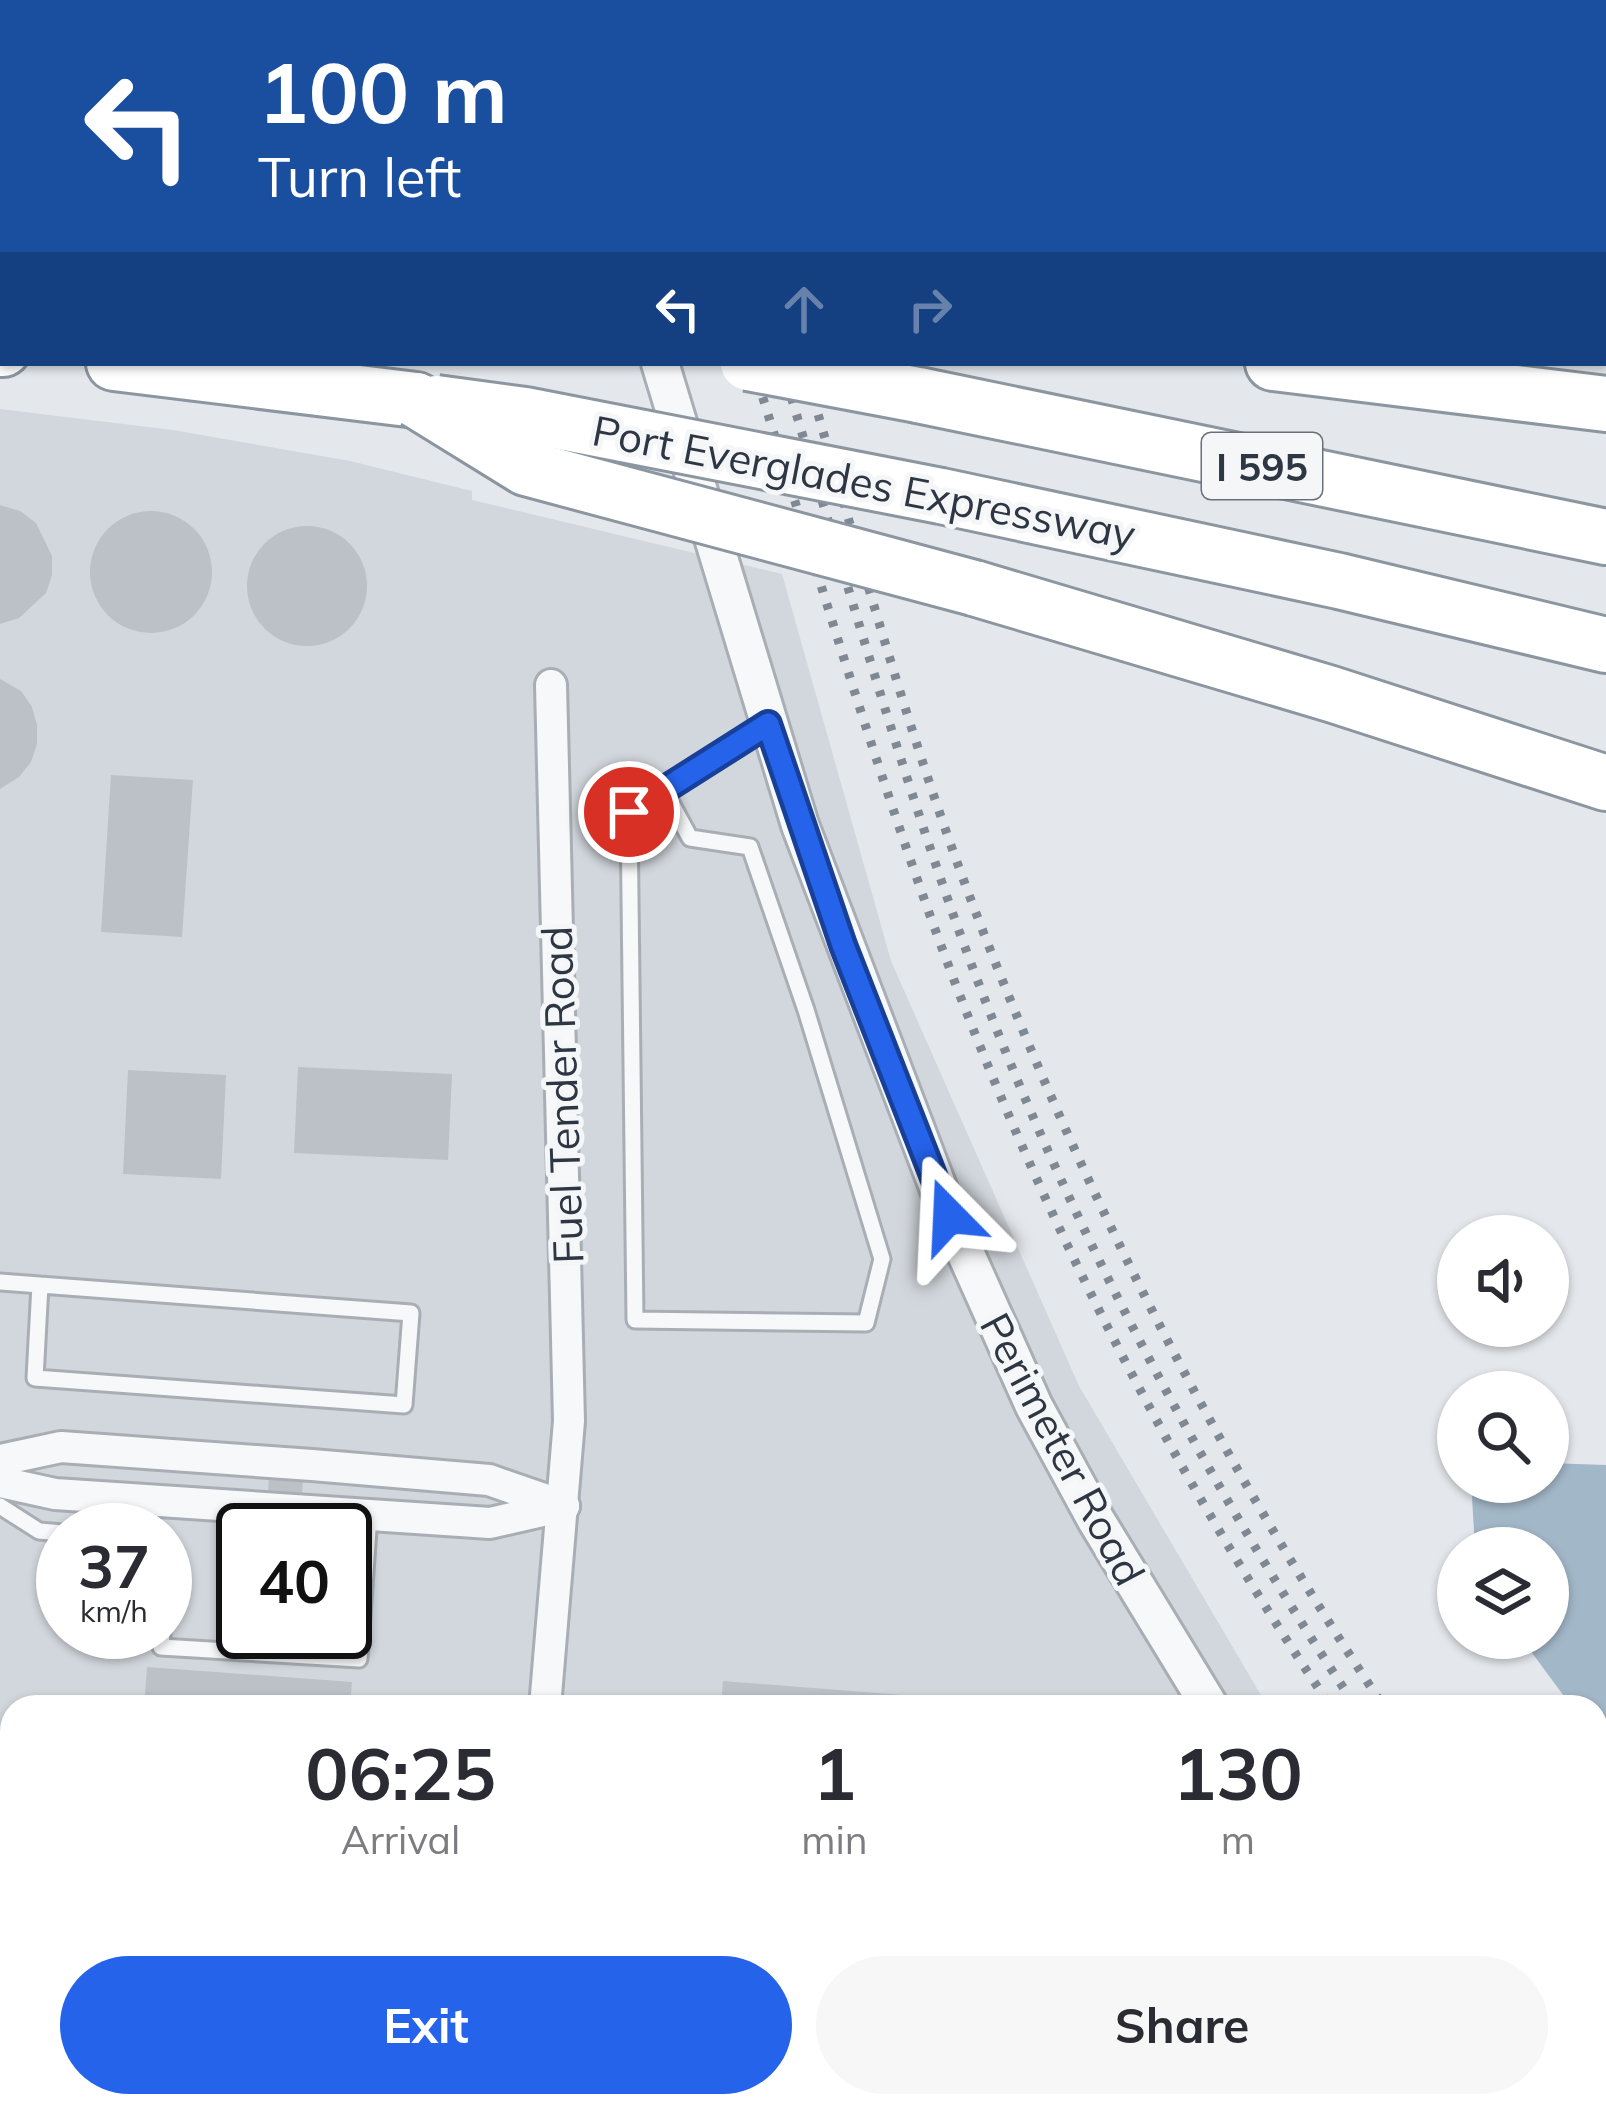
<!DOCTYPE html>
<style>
:root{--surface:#fff;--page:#f7f7f7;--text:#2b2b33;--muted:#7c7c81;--accent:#2563eb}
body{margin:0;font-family:Mulish,sans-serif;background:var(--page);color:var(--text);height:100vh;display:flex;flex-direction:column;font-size:45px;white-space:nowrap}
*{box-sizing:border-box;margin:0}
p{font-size:39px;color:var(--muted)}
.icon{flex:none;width:66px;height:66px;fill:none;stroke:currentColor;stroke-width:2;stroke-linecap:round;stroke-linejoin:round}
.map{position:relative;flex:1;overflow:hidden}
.side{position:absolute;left:0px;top:1695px;width:1608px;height:423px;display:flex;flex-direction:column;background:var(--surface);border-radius:36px 36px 0 0;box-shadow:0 3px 9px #0004}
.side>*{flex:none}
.banner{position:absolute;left:0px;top:0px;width:1608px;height:366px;box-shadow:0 3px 9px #0004;background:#1a4fa0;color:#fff;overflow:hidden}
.fabs{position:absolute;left:1437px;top:1215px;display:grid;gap:24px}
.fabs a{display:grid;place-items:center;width:132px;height:132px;border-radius:50%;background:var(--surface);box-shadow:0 3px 9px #0004;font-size:60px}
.speed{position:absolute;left:36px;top:1503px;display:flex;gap:24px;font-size:60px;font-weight:700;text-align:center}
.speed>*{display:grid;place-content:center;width:156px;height:156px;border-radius:50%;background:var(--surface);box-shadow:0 3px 9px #0004;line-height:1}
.speed small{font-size:30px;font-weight:400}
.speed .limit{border:6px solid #111;border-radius:18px;background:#fff;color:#111}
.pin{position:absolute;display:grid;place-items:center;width:102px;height:102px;color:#fff;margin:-51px;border:6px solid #fff;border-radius:50%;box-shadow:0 3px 12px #0007}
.me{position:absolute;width:132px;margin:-66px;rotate:339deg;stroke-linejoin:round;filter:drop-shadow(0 0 9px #0008)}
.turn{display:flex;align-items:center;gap:42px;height:252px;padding:0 60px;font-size:54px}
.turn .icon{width:156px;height:156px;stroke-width:2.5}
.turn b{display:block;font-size:84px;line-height:102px}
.lanes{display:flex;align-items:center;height:114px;padding:0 60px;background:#0003;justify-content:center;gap:60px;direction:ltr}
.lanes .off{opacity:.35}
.eta{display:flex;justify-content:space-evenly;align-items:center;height:204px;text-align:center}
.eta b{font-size:72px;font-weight:700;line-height:84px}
.action{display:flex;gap:24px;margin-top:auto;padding:24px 60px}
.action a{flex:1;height:138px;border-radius:72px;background:var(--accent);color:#fff;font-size:48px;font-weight:700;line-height:138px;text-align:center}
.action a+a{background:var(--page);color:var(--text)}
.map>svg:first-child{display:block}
</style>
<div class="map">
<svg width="1606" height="2117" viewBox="0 0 1606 2117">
<rect width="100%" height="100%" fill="#e4e7eb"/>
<path fill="#d2d7dd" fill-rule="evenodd" d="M0,409l173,21 177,31 122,30v9l310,74 109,387 188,425 189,321h-1256v399h1544l9,11h-1565zM63,1530h102v102h-102zM243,1530h102v102h-102z"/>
<polygon fill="#cbd4c6" points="0,2069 12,2070 12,2106 440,2106 570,2117 0,2117"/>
<polygon fill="#a2b7c8" points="1548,1463 1606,1465 1606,1755 1596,1741 1596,1707 1572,1707 1521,1638 1548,1638 1548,1548 1475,1548 1472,1497 1481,1482 1548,1482"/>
<g fill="#bcc1c7">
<polygon points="0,505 20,511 36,523 52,556 52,575 46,593 19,618 0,624"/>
<circle cx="151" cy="572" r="61"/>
<circle cx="307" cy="586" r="60"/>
<polygon points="0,679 21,691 32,707 37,725 37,744 31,762 19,777 0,789"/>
<polygon points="111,775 193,780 182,937 101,932"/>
<polygon points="298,1067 452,1074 448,1160 294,1153"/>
<polygon points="128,1070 226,1075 221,1179 123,1174"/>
<polygon points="269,1476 303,1478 302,1496 268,1493"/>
<polygon points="147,1667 352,1682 350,1707 144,1707"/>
<polygon points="723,1681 1018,1704 1018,1707 721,1707"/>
</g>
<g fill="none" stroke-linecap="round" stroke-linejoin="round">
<defs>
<g id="service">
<polyline points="1560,0 1563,3"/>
<polyline points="1605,40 1606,40"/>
<polyline points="664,790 690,838 750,847 806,1010 882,1259 866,1323 635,1320 629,812 768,724"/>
<polyline points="0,1282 411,1313 404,1405 35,1378 40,1285"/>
<polyline points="0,1506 39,1531 63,1533"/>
<polyline points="165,1541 165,1585"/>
<polyline points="162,1632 161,1647 359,1659 369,1515"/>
<polyline points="0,2038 12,2039"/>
<polyline points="1102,2106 1214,2117"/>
</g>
<g id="minor">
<polyline points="0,1460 61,1447 312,1465 489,1480 564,1506"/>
<polyline points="0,1482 55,1494 490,1523 564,1506"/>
<polyline points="545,1707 569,1421 551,685"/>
</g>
<g id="tertiary">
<polyline points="1412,0 1414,3"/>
<polyline points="0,111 3,112"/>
<polyline points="1605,172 1606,172"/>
<polyline points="660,363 800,825 949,1216 1034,1406 1096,1520 1210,1707"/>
<polyline points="1503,2106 1511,2117"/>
</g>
<g id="motorway">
<polyline points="0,238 3,239"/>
<polyline points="0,349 3,349"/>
<polyline points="114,363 416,400"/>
<polyline points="1273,363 1606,404"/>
<polyline points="918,395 1606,537"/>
<polyline points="941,496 1339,581 1606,645"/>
<polyline points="974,588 1331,694 1606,783"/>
</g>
</defs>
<use href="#service" stroke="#a9aeb5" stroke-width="21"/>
<use href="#minor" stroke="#a9aeb5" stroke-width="36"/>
<use href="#tertiary" stroke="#a9aeb5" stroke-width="42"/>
<use href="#motorway" stroke="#8c96a0" stroke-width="60"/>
<use href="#service" stroke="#f7f8f9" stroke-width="15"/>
<use href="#minor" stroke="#f7f8f9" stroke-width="30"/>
<use href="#tertiary" stroke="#f7f8f9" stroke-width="36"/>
<use href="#motorway" stroke="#fff" stroke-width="54"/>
<g stroke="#7f8893" stroke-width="9" stroke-dasharray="6 12" stroke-linecap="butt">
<polyline points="646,0 647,3"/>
<polyline points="673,0 674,3"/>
<polyline points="696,0 697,3"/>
<polyline points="865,0 869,3"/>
<polyline points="901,0 904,3"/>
<polyline points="1605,294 1606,294"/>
<polyline points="1605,318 1606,318"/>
<path d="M752,363c57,182 111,365 175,544 100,280 237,554 404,800"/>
<path d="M781,363c54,179 105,360 167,537 100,285 241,555 408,807"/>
<path d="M803,363c53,179 102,362 168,537 108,285 244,554 413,807"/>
<polyline points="1596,2000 1606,2013"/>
<polyline points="1596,2034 1606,2048"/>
<polyline points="1596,2073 1606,2086"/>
</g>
<defs>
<g id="motorway-bridge">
<polyline points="748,363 918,395"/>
<polyline points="416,400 526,468 974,588"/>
<polyline points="436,403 525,415 941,496"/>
</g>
</defs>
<use href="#motorway-bridge" stroke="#8c96a0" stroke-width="60" stroke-linecap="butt"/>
<use href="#motorway-bridge" stroke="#fff" stroke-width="54"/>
</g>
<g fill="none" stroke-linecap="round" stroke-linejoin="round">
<defs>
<polyline id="route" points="629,812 768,724 843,945 949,1216"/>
</defs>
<use href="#route" stroke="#184099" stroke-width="30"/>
<use href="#route" stroke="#2563eb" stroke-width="21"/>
</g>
<g text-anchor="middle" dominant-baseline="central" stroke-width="10" stroke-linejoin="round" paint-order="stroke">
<rect fill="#f4f6f8" stroke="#697079" stroke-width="3" x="1202" y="433" width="120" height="66" rx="9"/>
<g font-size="39" font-weight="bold" fill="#2d3642">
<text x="1262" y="466">I 595</text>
</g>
<g font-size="42" fill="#2d3642" stroke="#f4f6f8">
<text transform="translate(864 482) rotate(11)">Port Everglades Expressway</text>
<text transform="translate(562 1095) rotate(-92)">Fuel Tender Road</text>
<text transform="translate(1063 1449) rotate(62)">Perimeter Road</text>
</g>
</g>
</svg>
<div class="fabs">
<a><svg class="icon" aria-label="sound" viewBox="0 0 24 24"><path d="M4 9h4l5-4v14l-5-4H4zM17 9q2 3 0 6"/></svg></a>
<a><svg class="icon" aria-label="search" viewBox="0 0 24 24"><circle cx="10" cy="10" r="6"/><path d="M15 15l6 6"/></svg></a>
<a><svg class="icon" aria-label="layers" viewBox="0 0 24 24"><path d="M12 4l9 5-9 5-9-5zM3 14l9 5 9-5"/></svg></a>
</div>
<div class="speed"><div>37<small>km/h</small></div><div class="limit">40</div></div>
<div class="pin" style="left:629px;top:812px;background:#d93025"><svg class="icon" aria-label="arrive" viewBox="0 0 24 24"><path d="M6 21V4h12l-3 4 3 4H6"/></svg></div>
<svg class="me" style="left:949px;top:1216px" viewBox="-20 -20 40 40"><path d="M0-17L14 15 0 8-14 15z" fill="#2563eb" stroke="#fff" stroke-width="4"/></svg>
<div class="banner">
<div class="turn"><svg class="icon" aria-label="left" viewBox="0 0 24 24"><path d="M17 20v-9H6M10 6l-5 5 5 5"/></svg><div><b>100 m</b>Turn left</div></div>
<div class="lanes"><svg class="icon" aria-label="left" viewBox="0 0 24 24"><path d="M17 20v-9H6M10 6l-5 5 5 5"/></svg><svg class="icon off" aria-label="ahead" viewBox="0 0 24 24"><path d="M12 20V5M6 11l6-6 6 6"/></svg><svg class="icon off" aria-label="right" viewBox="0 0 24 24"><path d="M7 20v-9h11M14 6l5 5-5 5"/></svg></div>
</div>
<section class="side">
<div class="eta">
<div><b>06:25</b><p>Arrival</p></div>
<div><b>1</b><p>min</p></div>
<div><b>130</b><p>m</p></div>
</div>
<div class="action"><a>Exit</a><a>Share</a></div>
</section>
</div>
